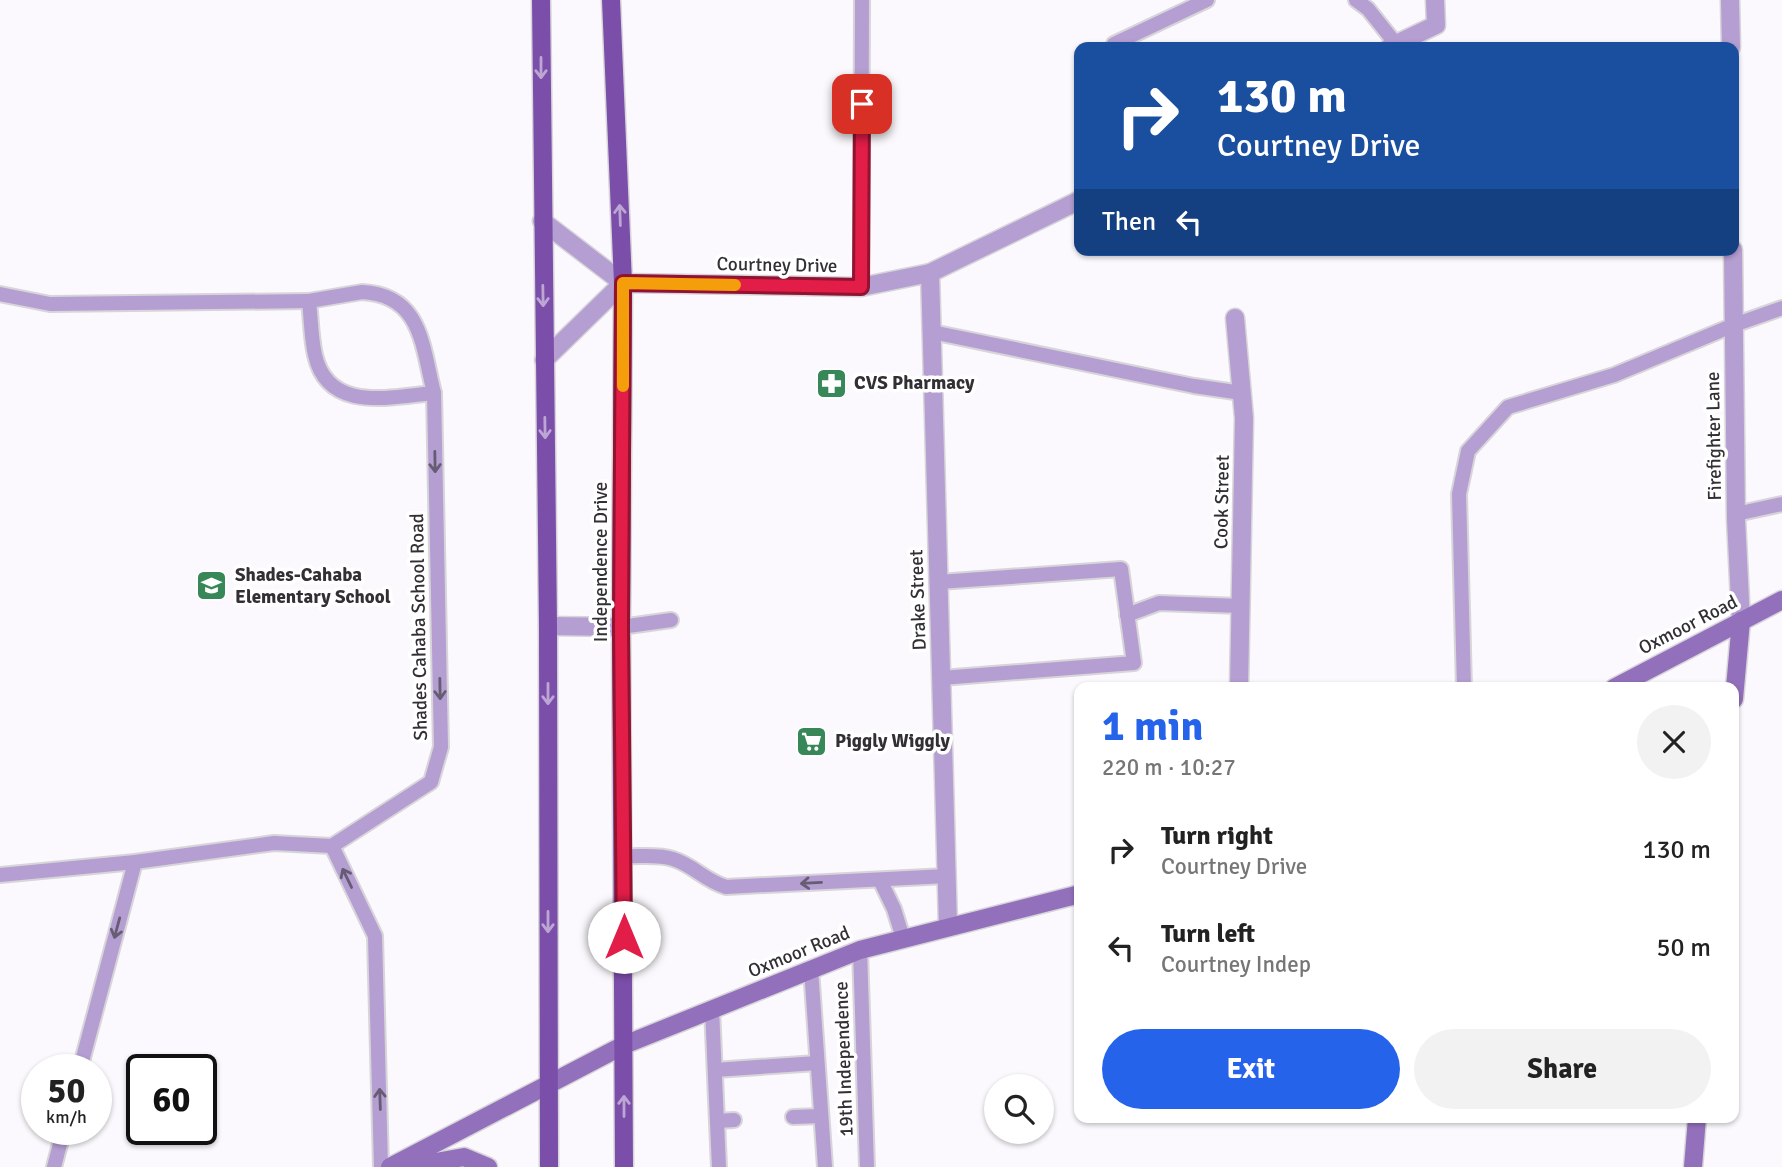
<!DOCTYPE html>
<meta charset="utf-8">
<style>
:root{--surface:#fff;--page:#f2f2f2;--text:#222;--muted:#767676;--accent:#2563eb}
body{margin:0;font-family:Signika,sans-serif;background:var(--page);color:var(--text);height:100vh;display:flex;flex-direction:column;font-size:26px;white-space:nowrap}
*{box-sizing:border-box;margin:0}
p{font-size:23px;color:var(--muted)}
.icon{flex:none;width:38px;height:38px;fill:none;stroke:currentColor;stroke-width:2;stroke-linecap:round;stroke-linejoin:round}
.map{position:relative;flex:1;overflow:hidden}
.sheet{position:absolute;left:1074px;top:682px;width:665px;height:441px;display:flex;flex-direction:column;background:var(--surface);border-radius:14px;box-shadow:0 2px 5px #0004}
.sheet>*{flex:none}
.hud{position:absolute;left:1074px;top:42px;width:665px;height:214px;border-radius:14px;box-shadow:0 2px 5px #0004;background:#1a4fa0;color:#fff;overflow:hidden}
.tools{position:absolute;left:984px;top:1074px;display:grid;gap:14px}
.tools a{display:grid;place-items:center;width:70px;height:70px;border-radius:50%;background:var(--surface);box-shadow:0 2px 5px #0004;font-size:35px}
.speed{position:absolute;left:21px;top:1054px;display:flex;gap:14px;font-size:35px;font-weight:700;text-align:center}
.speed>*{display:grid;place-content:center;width:91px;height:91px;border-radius:50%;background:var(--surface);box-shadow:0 2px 5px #0004;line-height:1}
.speed small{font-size:18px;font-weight:400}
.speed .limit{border:4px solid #111;border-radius:10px;background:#fff;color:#111}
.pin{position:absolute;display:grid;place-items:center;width:60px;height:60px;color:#fff;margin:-30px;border-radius:14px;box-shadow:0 4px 10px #0006}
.me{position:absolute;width:77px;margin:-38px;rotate:0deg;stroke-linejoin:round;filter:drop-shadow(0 0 5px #0008)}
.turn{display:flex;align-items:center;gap:24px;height:147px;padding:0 28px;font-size:32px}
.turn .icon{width:91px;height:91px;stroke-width:2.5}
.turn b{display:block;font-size:49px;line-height:60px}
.then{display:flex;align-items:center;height:66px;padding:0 28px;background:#0003;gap:14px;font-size:26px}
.round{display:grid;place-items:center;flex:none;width:74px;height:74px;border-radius:37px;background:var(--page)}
.head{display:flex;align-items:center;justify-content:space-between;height:119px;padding:0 28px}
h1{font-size:42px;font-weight:700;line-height:52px;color:var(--accent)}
.action{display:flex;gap:14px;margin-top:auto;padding:14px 28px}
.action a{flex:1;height:80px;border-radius:42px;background:var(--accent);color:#fff;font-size:28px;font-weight:700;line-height:80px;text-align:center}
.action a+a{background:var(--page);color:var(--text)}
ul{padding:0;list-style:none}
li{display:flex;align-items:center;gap:21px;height:98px;padding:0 28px}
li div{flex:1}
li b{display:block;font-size:26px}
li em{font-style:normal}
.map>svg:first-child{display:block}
</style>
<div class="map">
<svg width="1782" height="1167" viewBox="0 0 1782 1167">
<rect width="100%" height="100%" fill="#fbf9fd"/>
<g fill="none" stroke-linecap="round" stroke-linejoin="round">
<defs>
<g id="lane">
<polyline points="1356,0 1368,9 1396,44"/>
<polyline points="1114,44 1207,0"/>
<polyline points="861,287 862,0"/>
<path d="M362,292c60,3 60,54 72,101 -44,4 -106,20 -119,-38 -4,-17 -4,-37 -6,-54z"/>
<polyline points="0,294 50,304 309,301"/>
<polyline points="932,332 1194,386 1242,393"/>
<polyline points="1736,514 1782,504"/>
<polyline points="939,582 1121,569 1134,663 941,678"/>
<polyline points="1127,615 1159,603 1241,606"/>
<polyline points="621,627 671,620"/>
<polyline points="1464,688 1459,494 1468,451 1508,407 1614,375 1734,325 1782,308"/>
<polyline points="332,846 375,936 381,1167"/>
<path d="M623,856c15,1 36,-2 50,3 20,6 31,21 53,28l221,-11"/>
<polyline points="0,875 135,862 274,843 332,846 431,782 441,747 434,393"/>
<polyline points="880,880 894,909 903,938"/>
<polyline points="860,950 867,1167"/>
<polyline points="811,969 825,1167"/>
<polyline points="712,1009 719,1167"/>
<polyline points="80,1069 135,862"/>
<polyline points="715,1070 817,1063"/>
<polyline points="793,1117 821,1116"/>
<polyline points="717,1121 734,1120"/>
<polyline points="54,1167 64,1129"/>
</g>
<g id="street">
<polyline points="1730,0 1731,47"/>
<polyline points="1390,47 1436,25 1435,0"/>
<polyline points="542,221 623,283 861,287 930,273 1080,200"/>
<polyline points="1733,250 1736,519 1741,621"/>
<polyline points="930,273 948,926"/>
<polyline points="1235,318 1244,418 1239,688"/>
<polyline points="544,360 623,283"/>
<polyline points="548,626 621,627"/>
</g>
<g id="secondary">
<polyline points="1614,688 1782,600"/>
<polyline points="1734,699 1741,621"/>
<polyline points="390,1167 624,1045 860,950 1080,894"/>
<polyline points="407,1167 464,1157 488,1167"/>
<polyline points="1693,1167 1697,1118"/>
</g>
<g id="primary">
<polyline points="541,0 548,626 549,1167"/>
<polyline points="611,0 623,283 621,627 624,1167"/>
</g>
</defs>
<use href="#lane" stroke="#d7d5d9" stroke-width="18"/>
<use href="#street" stroke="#d7d5d9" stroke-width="21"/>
<use href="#secondary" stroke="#d7d5d9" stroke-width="21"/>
<use href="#primary" stroke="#d7d5d9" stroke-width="21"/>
<use href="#lane" stroke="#b59ed1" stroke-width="14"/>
<use href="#street" stroke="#b59ed1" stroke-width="18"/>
<use href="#secondary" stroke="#9370bb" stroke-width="18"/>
<use href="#primary" stroke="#7b4eaa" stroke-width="18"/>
</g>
<defs><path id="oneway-shaft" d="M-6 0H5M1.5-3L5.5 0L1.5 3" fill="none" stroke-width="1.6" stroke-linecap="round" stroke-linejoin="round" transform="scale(1.75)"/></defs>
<g stroke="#bda6d4">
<use href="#oneway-shaft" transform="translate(541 68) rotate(90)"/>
<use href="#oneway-shaft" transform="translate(620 215) rotate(-92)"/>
<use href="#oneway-shaft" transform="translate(543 296) rotate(89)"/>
<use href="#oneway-shaft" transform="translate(545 428) rotate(89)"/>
<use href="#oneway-shaft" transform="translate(548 694) rotate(90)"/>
<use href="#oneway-shaft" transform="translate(548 922) rotate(90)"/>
<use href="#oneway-shaft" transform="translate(624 1106) rotate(-90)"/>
</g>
<g stroke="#665c73">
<use href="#oneway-shaft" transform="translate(435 462) rotate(89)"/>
<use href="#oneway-shaft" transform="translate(440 689) rotate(89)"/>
<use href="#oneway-shaft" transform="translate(347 878) rotate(-116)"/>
<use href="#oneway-shaft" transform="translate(811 883) rotate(177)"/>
<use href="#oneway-shaft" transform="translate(117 928) rotate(105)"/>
<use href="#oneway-shaft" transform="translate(380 1099) rotate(-92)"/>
</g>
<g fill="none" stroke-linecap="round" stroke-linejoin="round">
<defs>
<polyline id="route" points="624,937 621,627 623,283 861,287 862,104"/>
</defs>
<use href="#route" stroke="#92132f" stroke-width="18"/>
<use href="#route" stroke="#e11d48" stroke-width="12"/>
<polyline stroke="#f59e0b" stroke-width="12" points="623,386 623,283 735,285"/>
</g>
<defs>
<symbol id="pharmacy-square" viewBox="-11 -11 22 22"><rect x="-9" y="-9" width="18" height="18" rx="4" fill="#378758" stroke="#fff"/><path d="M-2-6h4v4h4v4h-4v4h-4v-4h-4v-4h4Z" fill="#fff"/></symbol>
<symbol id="school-square" viewBox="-11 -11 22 22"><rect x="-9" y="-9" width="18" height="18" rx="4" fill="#378758" stroke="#fff"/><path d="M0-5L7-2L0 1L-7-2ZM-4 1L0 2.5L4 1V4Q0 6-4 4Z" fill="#fff"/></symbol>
<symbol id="supermarket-square" viewBox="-11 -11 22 22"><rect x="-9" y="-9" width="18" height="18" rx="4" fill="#378758" stroke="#fff"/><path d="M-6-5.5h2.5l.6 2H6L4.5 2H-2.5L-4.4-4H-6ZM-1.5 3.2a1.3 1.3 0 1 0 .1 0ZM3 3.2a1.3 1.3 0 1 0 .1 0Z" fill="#fff"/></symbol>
</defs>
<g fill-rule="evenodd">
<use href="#pharmacy-square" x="814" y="366" width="35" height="35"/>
<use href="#school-square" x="194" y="568" width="35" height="35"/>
<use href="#supermarket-square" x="794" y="724" width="35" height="35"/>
</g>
<g text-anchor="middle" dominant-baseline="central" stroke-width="7" stroke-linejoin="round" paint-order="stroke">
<g font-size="19" fill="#323035" stroke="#fff">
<text transform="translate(777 265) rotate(1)">Courtney Drive</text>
<text transform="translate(1714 436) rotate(-91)">Firefighter Lane</text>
<text transform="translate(1222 502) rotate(-89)">Cook Street</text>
<text transform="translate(601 562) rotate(-90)">Independence Drive</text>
<text transform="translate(918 600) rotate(-92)">Drake Street</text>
<text transform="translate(1688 625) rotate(-27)">Oxmoor Road</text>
<text transform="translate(419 627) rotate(-91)">Shades Cahaba School Road</text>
<text transform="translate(799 952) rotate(-22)">Oxmoor Road</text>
<text transform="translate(844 1059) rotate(-92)">19th Independence</text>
</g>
<g font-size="19" font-weight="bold" fill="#323035" stroke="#fff" text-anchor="start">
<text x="854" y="383">CVS Pharmacy</text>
<text x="235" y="575">Shades-Cahaba<tspan x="235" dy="22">Elementary School</tspan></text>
<text x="835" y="741">Piggly Wiggly</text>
</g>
</g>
</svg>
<div class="tools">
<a><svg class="icon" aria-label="search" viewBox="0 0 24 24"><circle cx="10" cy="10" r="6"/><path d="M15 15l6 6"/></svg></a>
</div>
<div class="speed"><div>50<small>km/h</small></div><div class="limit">60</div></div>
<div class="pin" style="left:862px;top:104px;background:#d93025"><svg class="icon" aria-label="arrive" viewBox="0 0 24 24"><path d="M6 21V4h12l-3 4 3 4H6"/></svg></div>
<svg class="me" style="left:624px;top:937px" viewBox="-20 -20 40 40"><circle r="19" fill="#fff"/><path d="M0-13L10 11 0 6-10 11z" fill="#e11d48"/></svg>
<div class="hud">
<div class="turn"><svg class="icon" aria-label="right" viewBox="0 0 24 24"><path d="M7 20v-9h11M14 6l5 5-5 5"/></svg><div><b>130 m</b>Courtney Drive</div></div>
<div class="then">Then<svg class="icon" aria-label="left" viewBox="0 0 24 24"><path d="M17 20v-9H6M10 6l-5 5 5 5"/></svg></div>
</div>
<section class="sheet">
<div class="head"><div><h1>1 min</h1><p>220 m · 10:27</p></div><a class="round"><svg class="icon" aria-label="close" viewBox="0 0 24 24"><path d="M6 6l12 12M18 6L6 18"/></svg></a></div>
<ul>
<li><svg class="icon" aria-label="right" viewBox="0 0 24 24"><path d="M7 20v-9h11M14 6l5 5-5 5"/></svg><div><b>Turn right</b><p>Courtney Drive</p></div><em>130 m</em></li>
<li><svg class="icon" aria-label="left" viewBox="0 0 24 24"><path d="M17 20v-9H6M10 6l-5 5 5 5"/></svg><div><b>Turn left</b><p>Courtney Indep</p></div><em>50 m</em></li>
</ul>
<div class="action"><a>Exit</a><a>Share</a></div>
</section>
</div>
